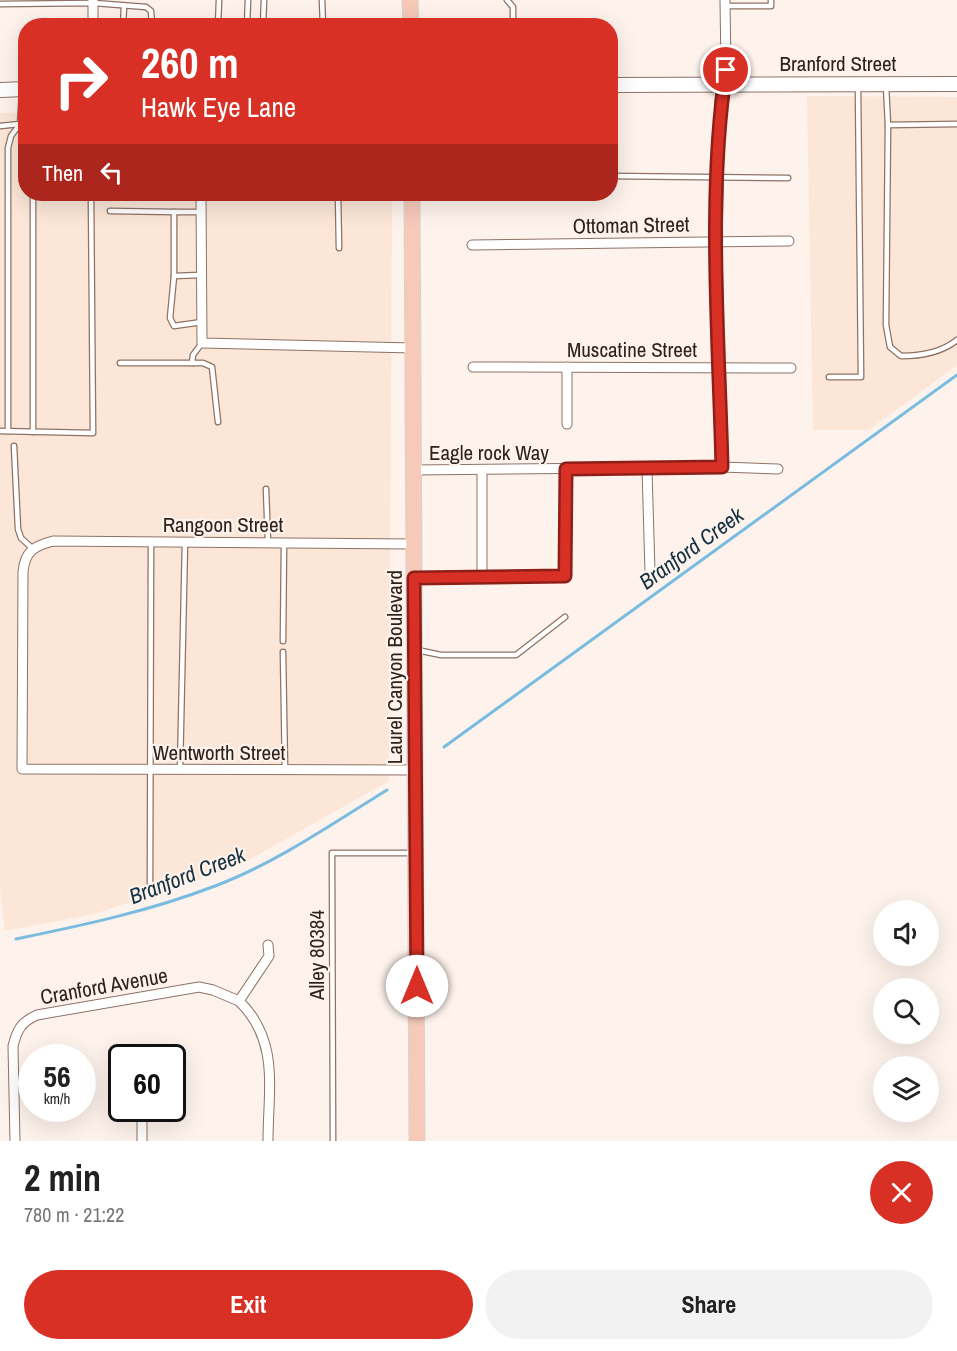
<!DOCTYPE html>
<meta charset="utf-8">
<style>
:root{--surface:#fff;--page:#f2f2f2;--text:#222;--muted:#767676;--accent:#d93025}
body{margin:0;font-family:"Archivo Narrow",sans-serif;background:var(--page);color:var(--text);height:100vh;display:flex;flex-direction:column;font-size:22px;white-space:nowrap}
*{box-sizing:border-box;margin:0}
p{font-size:20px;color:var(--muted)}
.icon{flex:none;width:33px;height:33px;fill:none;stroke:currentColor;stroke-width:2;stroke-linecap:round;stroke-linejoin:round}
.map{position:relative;height:1141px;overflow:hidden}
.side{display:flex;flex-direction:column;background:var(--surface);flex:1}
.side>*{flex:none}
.hud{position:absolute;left:18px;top:18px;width:600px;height:183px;border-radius:24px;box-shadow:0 6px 24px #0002;background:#d93025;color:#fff;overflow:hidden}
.tools{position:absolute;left:873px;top:900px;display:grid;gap:12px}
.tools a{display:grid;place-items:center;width:66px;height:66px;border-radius:50%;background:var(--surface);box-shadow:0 6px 24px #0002;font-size:30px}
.speed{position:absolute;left:18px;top:1044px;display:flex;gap:12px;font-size:30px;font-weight:700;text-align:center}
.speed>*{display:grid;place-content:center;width:78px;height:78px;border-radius:50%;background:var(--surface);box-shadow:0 6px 24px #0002;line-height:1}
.speed small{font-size:15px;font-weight:400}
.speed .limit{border:3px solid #111;border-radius:9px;background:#fff;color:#111}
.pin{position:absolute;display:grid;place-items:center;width:51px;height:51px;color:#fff;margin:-26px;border:3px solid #fff;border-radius:50%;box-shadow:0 2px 6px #0007}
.me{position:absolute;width:66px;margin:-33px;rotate:0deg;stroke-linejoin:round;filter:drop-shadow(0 0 4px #0008)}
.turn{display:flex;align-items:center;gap:21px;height:126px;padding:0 24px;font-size:27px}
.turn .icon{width:78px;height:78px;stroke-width:2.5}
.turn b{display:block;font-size:42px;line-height:51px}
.then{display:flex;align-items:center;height:57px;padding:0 24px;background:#0003;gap:12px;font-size:22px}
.round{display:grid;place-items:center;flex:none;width:63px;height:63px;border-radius:32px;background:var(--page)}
.headline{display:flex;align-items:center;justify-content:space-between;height:102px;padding:0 24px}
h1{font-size:36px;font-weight:700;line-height:45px}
.action{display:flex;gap:12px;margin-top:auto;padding:12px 24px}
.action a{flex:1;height:69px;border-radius:36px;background:var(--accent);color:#fff;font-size:24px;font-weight:700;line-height:69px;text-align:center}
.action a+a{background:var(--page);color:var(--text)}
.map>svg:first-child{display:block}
</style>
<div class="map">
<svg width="957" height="1141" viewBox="0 0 957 1141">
<rect width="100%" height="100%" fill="#fef2ec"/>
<g fill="#fbe6d7">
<polygon points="807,96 957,97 957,365 869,430 813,430"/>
<polygon points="25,112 26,194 392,194 389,781 236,867 94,914 5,931 0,889 0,113"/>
</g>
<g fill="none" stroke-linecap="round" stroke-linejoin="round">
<g stroke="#7abce0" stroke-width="3">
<polyline points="444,747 957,375"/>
<path d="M16,939c68,-14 134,-28 199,-53 61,-23 117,-62 172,-96"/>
</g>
<defs>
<g id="lane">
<polyline points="322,0 323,26"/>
<polyline points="507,0 513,7 513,26"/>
<polyline points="0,4 94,3 146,7 151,11 152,26"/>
<polyline points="725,6 771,6 771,0"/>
<polyline points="123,26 124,6"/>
<polyline points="218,26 219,0"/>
<polyline points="247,26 248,0"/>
<polyline points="263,26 264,0"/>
<polyline points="886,86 888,125 957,124"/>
<path d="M888,125l-2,200 4,22 11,9c20,0 40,-3 56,-16"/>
<polyline points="0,126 20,124 22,92"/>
<polyline points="610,176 788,178"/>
<polyline points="33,194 33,432"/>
<polyline points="338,194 339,248"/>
<polyline points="110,211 174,212"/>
<polyline points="201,212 174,212 174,276 170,318 174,326 202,322"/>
<polyline points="174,276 201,275"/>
<polyline points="120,363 203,363 212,367 218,422"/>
<polyline points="192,363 193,355 202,343"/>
<polyline points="719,368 722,467"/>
<polyline points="829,377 861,377 858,88"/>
<polyline points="0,431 93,433 91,194"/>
<polyline points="8,431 8,148 11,136 20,124"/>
<polyline points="14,446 18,529 21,538 32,548"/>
<polyline points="266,489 268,543"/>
<polyline points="283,641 284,543"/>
<polyline points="417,650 441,655 516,655 565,617"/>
<polyline points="283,652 285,770"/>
<polyline points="180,770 185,542"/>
<polyline points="150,885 151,542"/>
<polyline points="333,1141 332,853 413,853"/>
</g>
<g id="street">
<polyline points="93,26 93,0"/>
<polyline points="201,194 202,343 413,348"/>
<polyline points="472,245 789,241"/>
<polyline points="473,367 791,368"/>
<polyline points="719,367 717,242 720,100 726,70 725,0"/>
<polyline points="567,424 567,367"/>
<polyline points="647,469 650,572"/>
<polyline points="415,470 722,467 778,469"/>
<polyline points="482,470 482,578"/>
<path d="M414,544l-361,-3c-19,5 -28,10 -30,31l-1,197 394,1"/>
<polyline points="414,578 565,577 566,469"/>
<path d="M15,1141l-2,-95c4,-16 8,-24 24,-31l162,-28 14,3 26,11"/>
<polyline points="142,1141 142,1122"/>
<path d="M268,1141c0,-52 12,-100 -29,-140l30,-45 -1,-11"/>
</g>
<g id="secondary">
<polyline points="610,85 957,84"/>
<polyline points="0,90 26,89"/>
</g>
<g id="primary">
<polyline points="410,0 411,26"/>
<polyline points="412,194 417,1141"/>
</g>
</defs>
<use href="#lane" stroke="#8e7265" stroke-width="7"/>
<use href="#street" stroke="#8e7265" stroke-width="11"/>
<use href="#secondary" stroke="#8e7265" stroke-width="16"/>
<use href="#primary" stroke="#d5d3d2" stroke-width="17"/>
<use href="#lane" stroke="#fff" stroke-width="4.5"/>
<use href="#street" stroke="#fff" stroke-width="9"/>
<use href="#secondary" stroke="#fff" stroke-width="14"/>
<use href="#primary" stroke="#f6c9b9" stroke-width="15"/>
</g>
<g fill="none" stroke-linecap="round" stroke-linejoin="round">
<defs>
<path id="route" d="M417,986l-3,-408 151,-2 1,-107 156,-2c-3,-128 -15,-272 4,-397"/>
</defs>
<use href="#route" stroke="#8d1f18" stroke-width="15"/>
<use href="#route" stroke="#d93025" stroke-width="10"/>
</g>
<g text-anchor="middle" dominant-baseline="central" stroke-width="4.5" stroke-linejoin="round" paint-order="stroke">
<g font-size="21" fill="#2e221d" stroke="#fef2ec">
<text x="838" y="63">Branford Street</text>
<text transform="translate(631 225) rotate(-1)">Ottoman Street</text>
<text x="632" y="349">Muscatine Street</text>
<text x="489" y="452">Eagle rock Way</text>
<text x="223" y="524">Rangoon Street</text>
<text transform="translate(394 667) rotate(-90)">Laurel Canyon Boulevard</text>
<text x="219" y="752">Wentworth Street</text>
<text transform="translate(316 955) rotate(-90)">Alley 80384</text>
<text transform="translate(104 986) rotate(-10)">Cranford Avenue</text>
</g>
<g font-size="22" font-style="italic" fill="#143242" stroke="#fef2ec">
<text transform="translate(691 548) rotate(-36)">Branford Creek</text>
<text transform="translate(187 875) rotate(-21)">Branford Creek</text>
</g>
</g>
</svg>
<div class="tools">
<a><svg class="icon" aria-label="sound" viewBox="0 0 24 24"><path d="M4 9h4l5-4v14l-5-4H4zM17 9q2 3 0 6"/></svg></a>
<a><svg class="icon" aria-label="search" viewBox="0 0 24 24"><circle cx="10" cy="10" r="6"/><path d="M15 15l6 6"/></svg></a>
<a><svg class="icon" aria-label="layers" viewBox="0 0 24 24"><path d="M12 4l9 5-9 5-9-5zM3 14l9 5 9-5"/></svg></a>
</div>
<div class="speed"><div>56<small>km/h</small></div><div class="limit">60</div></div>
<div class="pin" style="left:726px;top:70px;background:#d93025"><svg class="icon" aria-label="arrive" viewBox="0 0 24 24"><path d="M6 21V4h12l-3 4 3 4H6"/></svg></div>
<svg class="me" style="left:417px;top:986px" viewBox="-20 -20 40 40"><circle r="19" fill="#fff"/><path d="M0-13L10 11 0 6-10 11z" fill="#d93025"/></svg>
<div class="hud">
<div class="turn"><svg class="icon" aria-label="right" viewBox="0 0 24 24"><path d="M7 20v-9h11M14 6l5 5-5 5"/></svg><div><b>260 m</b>Hawk Eye Lane</div></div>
<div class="then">Then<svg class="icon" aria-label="left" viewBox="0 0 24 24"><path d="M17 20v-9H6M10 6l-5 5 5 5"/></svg></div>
</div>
</div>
<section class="side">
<div class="headline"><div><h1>2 min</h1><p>780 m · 21:22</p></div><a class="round" style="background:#d93025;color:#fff"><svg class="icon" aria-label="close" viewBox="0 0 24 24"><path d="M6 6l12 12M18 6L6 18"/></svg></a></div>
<div class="action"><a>Exit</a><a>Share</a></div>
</section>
